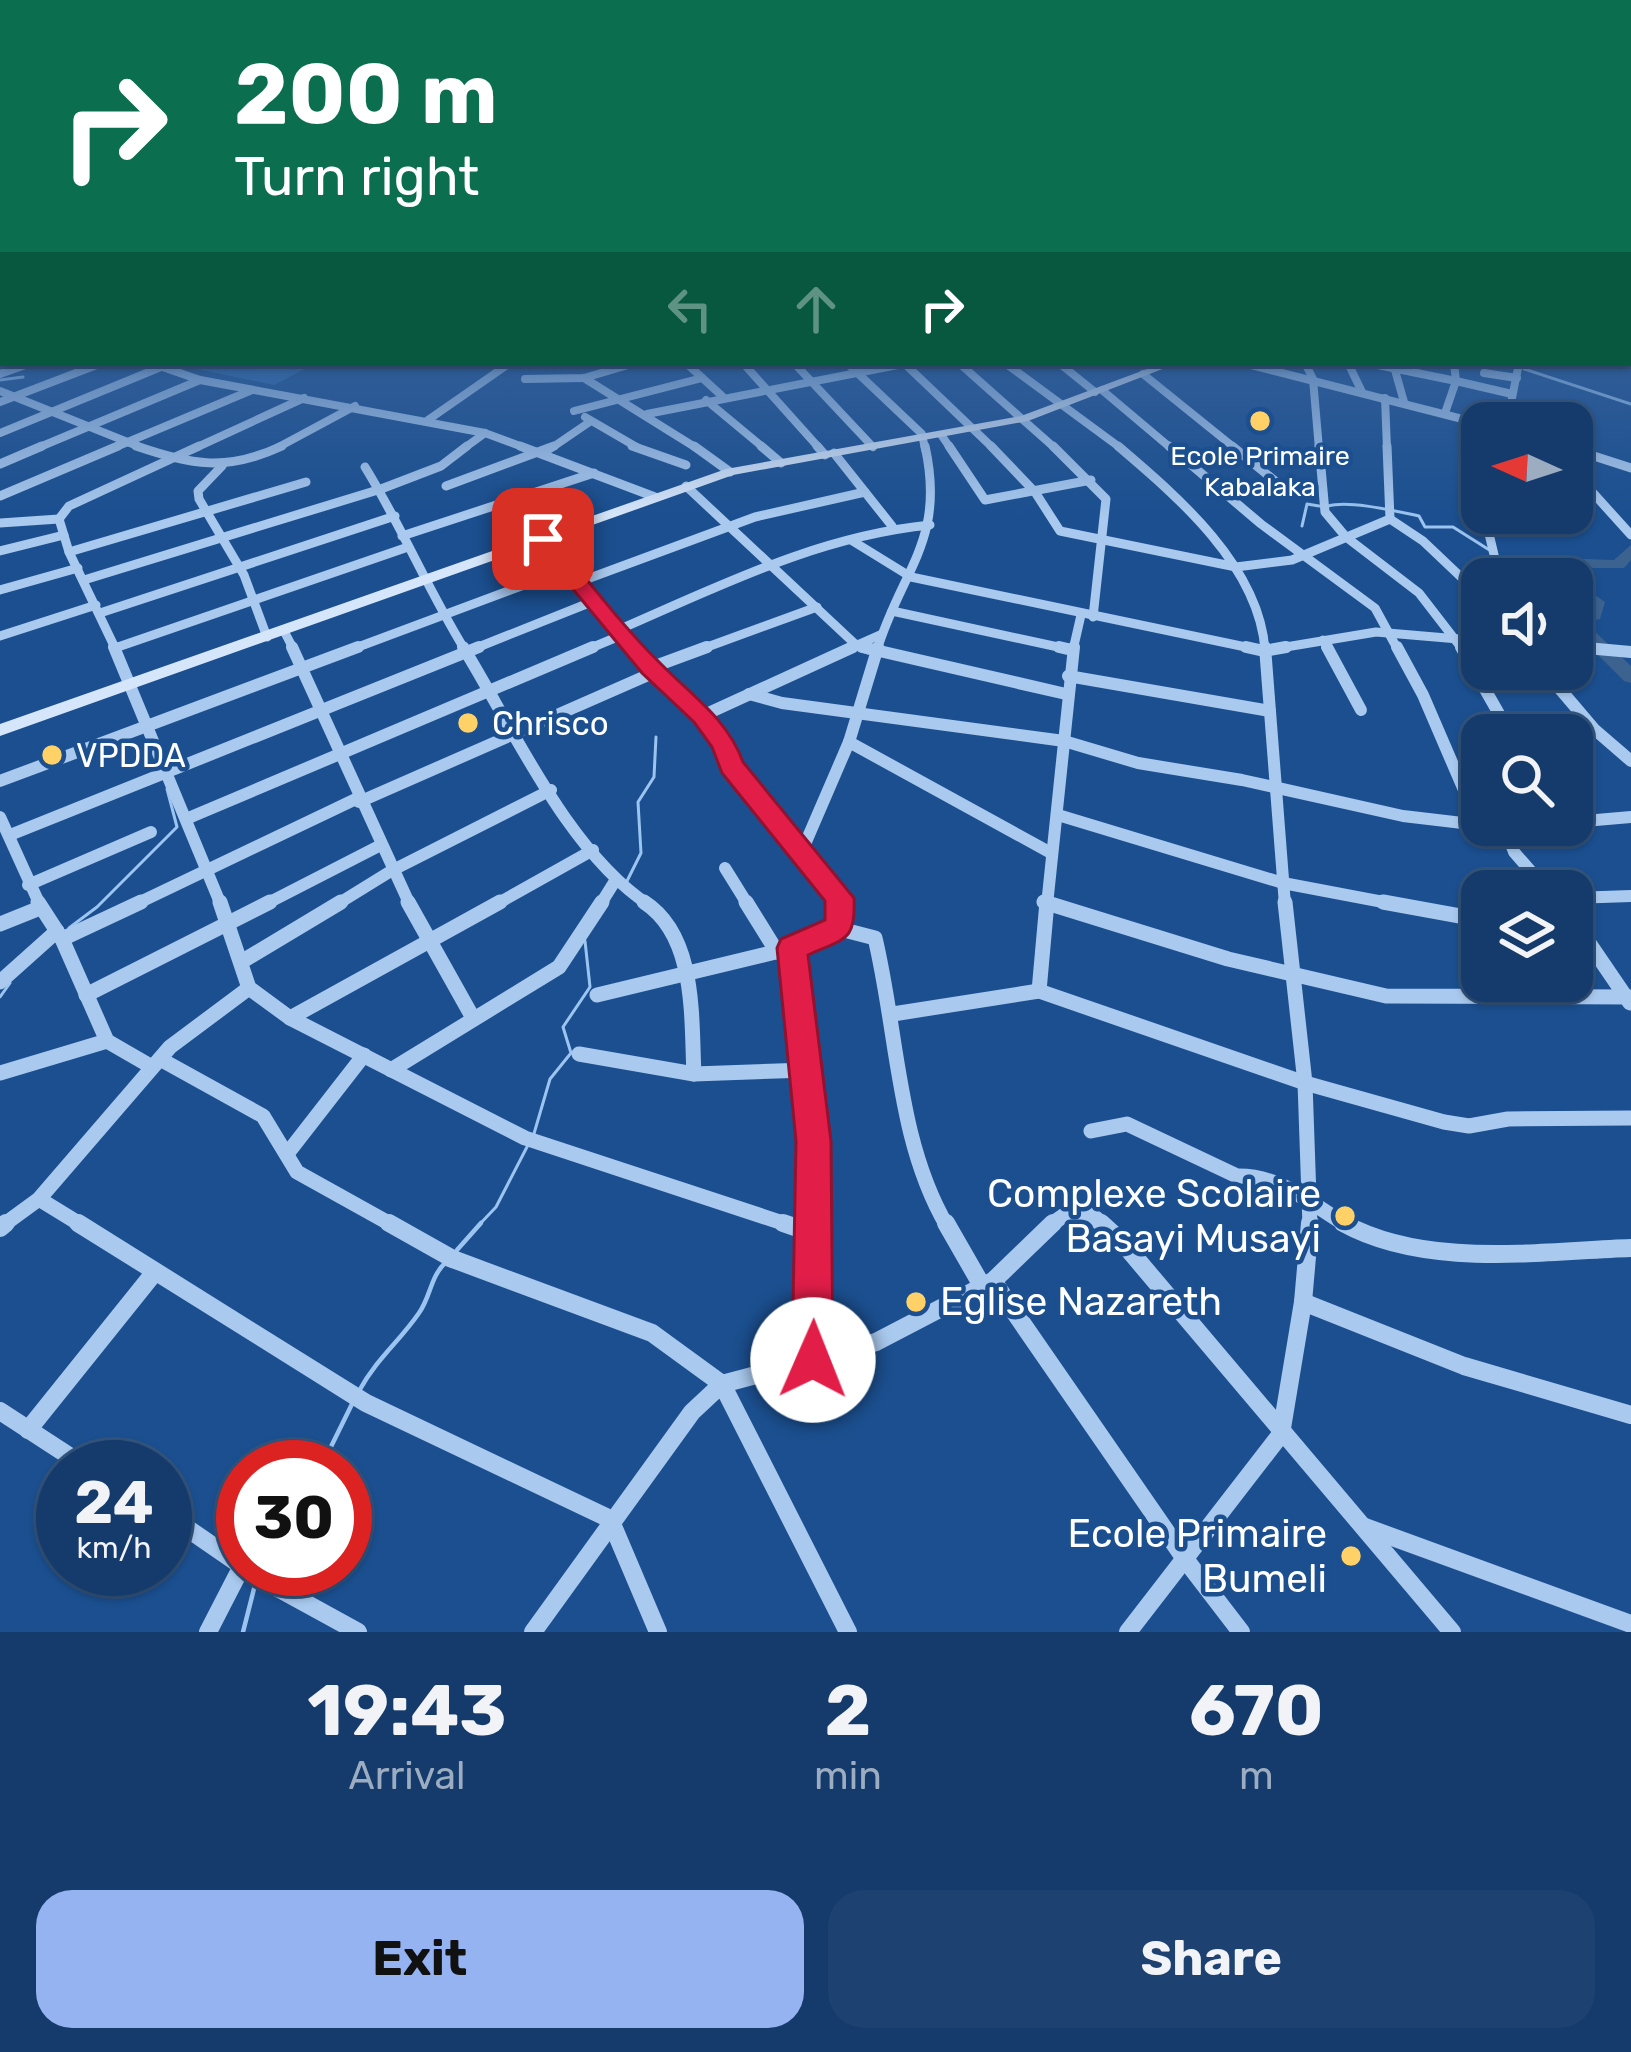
<!DOCTYPE html>
<style>
:root{--surface:#143b6b;--page:#1d4271;--text:#f1f3f6;--muted:#9dadc1;--line:#33557e;--accent:#95b2f1}
body{margin:0;font-family:Rubik,sans-serif;background:var(--page);color:var(--text);height:100vh;display:flex;flex-direction:column;font-size:45px;white-space:nowrap}
*{box-sizing:border-box;margin:0}
p{font-size:39px;color:var(--muted)}
.icon{flex:none;width:66px;height:66px;fill:none;stroke:currentColor;stroke-width:2;stroke-linecap:round;stroke-linejoin:round}
.map{position:relative;height:1632px;overflow:hidden}
.sheet{display:flex;flex-direction:column;background:var(--surface);flex:1}
.sheet>*{flex:none}
.guide{position:absolute;left:0px;top:0px;width:1632px;height:366px;box-shadow:0 3px 9px #0004,0 0 0 3px var(--line);background:#0b6e4f;color:#fff;overflow:hidden}
.needle{width:78px;rotate:273deg}
.fabs{position:absolute;left:1461px;top:402px;display:grid;gap:24px}
.fabs a{display:grid;place-items:center;width:132px;height:132px;border-radius:24px;background:var(--surface);box-shadow:0 3px 9px #0004,0 0 0 3px var(--line);font-size:60px}
.speed{position:absolute;left:36px;top:1440px;display:flex;gap:24px;font-size:60px;font-weight:700;text-align:center}
.speed>*{display:grid;place-content:center;width:156px;height:156px;border-radius:50%;background:var(--surface);box-shadow:0 3px 9px #0004,0 0 0 3px var(--line);line-height:1}
.speed small{font-size:30px;font-weight:400}
.speed .limit{border:18px solid #d22;background:#fff;color:#111}
.pin{position:absolute;display:grid;place-items:center;width:102px;height:102px;color:#fff;margin:-51px;border-radius:24px;box-shadow:0 6px 18px #0006}
.me{position:absolute;width:132px;margin:-66px;rotate:1deg;stroke-linejoin:round;filter:drop-shadow(0 0 9px #0008)}
.turn{display:flex;align-items:center;gap:42px;height:252px;padding:0 36px;font-size:54px}
.turn .icon{width:156px;height:156px;stroke-width:2.5}
.turn b{display:block;font-size:84px;line-height:102px}
.lanes{display:flex;align-items:center;height:114px;padding:0 36px;background:#0003;justify-content:center;gap:60px;direction:ltr}
.lanes .off{opacity:.35}
.eta{display:flex;justify-content:space-evenly;align-items:center;height:204px;text-align:center}
.eta b{font-size:72px;font-weight:700;line-height:84px}
.action{display:flex;gap:24px;margin-top:auto;padding:24px 36px}
.action a{flex:1;height:138px;border-radius:36px;background:var(--accent);color:#111;font-size:48px;font-weight:700;line-height:138px;text-align:center}
.action a+a{background:var(--page);color:var(--text)}
.map>svg:first-child{display:block}
</style>
<div class="map">
<svg width="1631" height="1632" viewBox="0 0 1631 1632">
<rect width="100%" height="100%" fill="#1b4f8f"/>
<polygon fill="#2e69ad" points="168,363 316,363 274,385"/>
<g fill="none" stroke-linecap="round" stroke-linejoin="round">
<g stroke="#9cc4f0" stroke-width="3">
<polyline points="1523,363 1524,369 1631,404"/>
<polyline points="0,380 23,377"/>
<path d="M1328,506c21,-6 67,5 91,10l6,11h28l38,24"/>
<polyline points="1302,526 1307,504 1319,506"/>
<polyline points="1498,557 1524,579"/>
<polyline points="627,881 641,853 638,802 654,777 656,737"/>
<polyline points="69,928 97,907 177,827 167,789"/>
<polyline points="0,997 10,983"/>
<polyline points="533,1137 550,1079 571,1053 563,1027 590,987 585,941"/>
<polyline points="478,1226 496,1207 528,1145"/>
</g>
<g stroke="#9cc4f0" stroke-width="4.5">
<polyline points="457,1250 481,1223"/>
<path d="M359,1391c19,-34 40,-49 60,-78 12,-17 11,-36 27,-51"/>
<polyline points="321,1467 352,1404"/>
<polyline points="243,1632 259,1569"/>
</g>
<polygon fill="#3c6290" fill-rule="evenodd" points="1631,545 1631,560 1624,568 1562,568 1573,580 1605,602 1600,619 1585,622 1631,666 1631,683 1624,681 1572,629 1572,614 1586,611 1587,604 1572,593 1572,579 1555,579 1544,568 1556,558 1614,560"/>
<g stroke="#a9c9ee" stroke-width="8">
<polyline points="151,363 200,380 485,433 528,449"/>
<polyline points="686,363 722,396"/>
<polyline points="743,363 820,449"/>
<polyline points="794,363 873,447"/>
<polyline points="847,363 922,434 925,449"/>
<polyline points="959,363 1056,449"/>
<polyline points="1005,363 1122,449"/>
<polyline points="1059,363 1095,392"/>
<polyline points="1305,363 1313,379 1319,449"/>
<polyline points="1348,363 1362,392"/>
<polyline points="1368,363 1456,381 1445,413"/>
<polyline points="1393,363 1404,402"/>
<polyline points="1454,363 1456,381 1512,394"/>
<polyline points="905,364 994,449"/>
<polyline points="1251,365 1482,424"/>
<polyline points="1484,373 1517,378"/>
<polyline points="0,374 31,363"/>
<polyline points="1143,374 1236,449"/>
<polyline points="584,378 698,449"/>
<polyline points="525,379 584,378 635,363"/>
<polyline points="1102,390 1172,449"/>
<polyline points="0,391 145,449"/>
<polyline points="1385,398 1387,449"/>
<polyline points="706,400 765,449"/>
<polyline points="0,402 102,363"/>
<polyline points="574,411 702,378"/>
<polyline points="647,414 908,363"/>
<polyline points="585,417 640,449"/>
<polyline points="428,420 510,363"/>
<polyline points="1507,423 1519,363"/>
<polyline points="0,433 161,367"/>
<polyline points="942,436 951,449"/>
<polyline points="35,449 200,380"/>
<polyline points="111,449 252,390"/>
<polyline points="193,449 304,398"/>
<polyline points="275,449 355,406"/>
<polyline points="463,449 485,433"/>
<polyline points="550,449 591,421"/>
</g>
<g stroke="#a9c9ee" stroke-width="9">
<path d="M136,446c57,19 90,26 146,0"/>
<polyline points="520,446 655,497"/>
<polyline points="632,446 686,465"/>
<polyline points="694,446 730,472"/>
<polyline points="761,446 781,463"/>
<polyline points="817,446 825,455"/>
<polyline points="949,446 985,500 1091,480"/>
<polyline points="991,446 1035,492 1060,531 1236,567 1292,560 1390,519 1387,446"/>
<polyline points="1053,446 1106,499 1093,617"/>
<path d="M1118,446c60,51 141,120 147,204"/>
<polyline points="1169,446 1261,524 1375,608 1398,650"/>
<polyline points="1232,446 1280,485"/>
<polyline points="1319,446 1325,512 1346,537 1419,593 1463,650"/>
<polyline points="1572,449 1631,468"/>
<polyline points="834,453 892,526"/>
<polyline points="0,464 42,446"/>
<polyline points="222,466 198,491 199,499 244,575 267,637"/>
<path d="M365,467c37,60 63,123 100,183"/>
<polyline points="1572,479 1585,484 1631,535"/>
<polyline points="446,486 554,446"/>
<polyline points="686,486 854,643 868,650"/>
<polyline points="0,496 118,446"/>
<polyline points="509,503 634,650"/>
<polyline points="1484,514 1504,516"/>
<polyline points="1390,519 1423,541 1482,597"/>
<polyline points="0,523 59,519"/>
<polyline points="402,536 594,473"/>
<polyline points="851,540 911,577 1260,650"/>
<polyline points="0,551 64,535"/>
<polyline points="69,552 306,482"/>
<polyline points="1465,577 1496,563 1484,513"/>
<polyline points="84,580 381,489 441,466 467,446"/>
<polyline points="579,582 755,517 865,492"/>
<polyline points="0,590 78,568"/>
<polyline points="892,611 1072,650"/>
<polyline points="100,613 395,516"/>
<path d="M618,630c102,-44 200,-94 312,-105"/>
<polyline points="284,631 294,650"/>
<polyline points="0,636 96,605"/>
<polyline points="1323,640 1329,650"/>
<polyline points="1572,647 1610,650"/>
<polyline points="115,648 408,547"/>
<polyline points="116,650 69,552 59,519 69,506 199,446"/>
<polyline points="350,650 567,569"/>
<polyline points="471,650 594,601"/>
<polyline points="586,650 622,635"/>
<polyline points="699,650 817,607"/>
<polyline points="846,650 882,634"/>
<path d="M877,650c25,-81 69,-110 48,-204"/>
<polyline points="1073,650 1081,615"/>
<polyline points="1268,650 1376,632 1482,641"/>
</g>
<g stroke="#a9c9ee" stroke-width="12">
<polyline points="114,647 221,905"/>
<polyline points="292,647 410,905"/>
<path d="M463,647c50,81 105,205 186,258"/>
<polyline points="631,647 707,724 731,766 839,898 839,905"/>
<polyline points="862,647 1066,694"/>
<polyline points="1059,647 1072,650"/>
<polyline points="1246,647 1264,651 1286,647"/>
<polyline points="1265,647 1285,905"/>
<polyline points="1327,647 1361,710"/>
<polyline points="1397,647 1423,695 1479,825"/>
<polyline points="1461,647 1511,735"/>
<polyline points="1575,647 1631,652"/>
<polyline points="650,668 707,647"/>
<polyline points="1543,669 1594,729 1631,761"/>
<polyline points="1068,676 1270,711"/>
<polyline points="749,694 782,703 1064,741 1138,763 1242,780 1403,816 1505,828 1631,817"/>
<polyline points="702,716 853,647"/>
<polyline points="849,742 1051,853"/>
<polyline points="0,781 358,647"/>
<polyline points="359,802 655,672"/>
<polyline points="1058,815 1283,883 1399,905"/>
<polyline points="0,817 40,905"/>
<polyline points="186,819 593,647"/>
<polyline points="1505,828 1514,852 1548,891"/>
<polyline points="10,835 479,647"/>
<polyline points="802,851 849,742 878,647"/>
<polyline points="725,868 748,905"/>
<polyline points="28,885 151,832"/>
<polyline points="1572,898 1631,896"/>
<polyline points="1044,902 1052,905"/>
<polyline points="134,905 358,798"/>
<polyline points="264,905 379,846"/>
<polyline points="336,905 391,871 551,790"/>
<polyline points="495,905 593,850"/>
<polyline points="600,905 615,881"/>
<polyline points="1047,905 1074,647"/>
</g>
<g stroke="#a9c9ee" stroke-width="15">
<polyline points="38,902 62,939 107,1041 152,1067"/>
<polyline points="220,902 249,988 290,1018 525,1138 792,1226"/>
<polyline points="408,902 473,1018"/>
<path d="M644,902c53,34 47,117 50,172"/>
<polyline points="746,902 777,952"/>
<polyline points="839,902 840,927"/>
<polyline points="1044,902 1228,959 1386,996 1631,997"/>
<polyline points="1047,902 1039,991 1305,1083 1444,1122 1469,1126 1508,1119 1631,1118"/>
<polyline points="1285,902 1305,1083 1310,1226"/>
<polyline points="1383,902 1482,920"/>
<polyline points="1572,918 1630,1003"/>
<polyline points="0,924 40,908"/>
<polyline points="62,939 141,902"/>
<polyline points="241,962 341,902"/>
<polyline points="0,982 57,931"/>
<polyline points="86,995 270,902"/>
<polyline points="597,995 792,948"/>
<polyline points="893,1014 1039,991"/>
<polyline points="290,1018 500,902"/>
<polyline points="579,1054 694,1074 807,1070"/>
<polyline points="160,1059 263,1116 297,1172 394,1226"/>
<polyline points="391,1070 559,967 602,902"/>
<polyline points="0,1073 107,1041"/>
<path d="M1091,1131l36,-7 110,52c44,-1 75,29 111,50"/>
<polyline points="287,1154 364,1055"/>
<polyline points="39,1199 83,1226"/>
<polyline points="2,1226 39,1199 170,1047 249,988"/>
<path d="M813,1226v-85l-21,-193 52,-18 31,8c23,96 22,203 72,288"/>
<polyline points="1049,1226 1066,1214 1091,1214 1105,1226"/>
</g>
<g stroke="#a9c9ee" stroke-width="18">
<polyline points="78,1223 366,1403 610,1519 658,1632"/>
<polyline points="389,1223 453,1259"/>
<polyline points="783,1223 815,1234"/>
<polyline points="946,1223 981,1284"/>
<polyline points="1101,1223 1123,1243 1452,1632"/>
<path d="M1343,1223c83,46 197,28 288,25"/>
<polyline points="0,1228 6,1223"/>
<polyline points="450,1258 652,1333 722,1384 848,1632"/>
<polyline points="993,1281 1185,1559 1241,1632"/>
<polyline points="1303,1302 1464,1366 1631,1415"/>
<polyline points="813,1360 876,1342 993,1281 1053,1223"/>
<polyline points="0,1411 86,1467"/>
<polyline points="28,1430 154,1273"/>
<polyline points="165,1513 242,1566 208,1632"/>
<polyline points="1365,1527 1631,1624"/>
<polyline points="267,1582 358,1632"/>
<polyline points="533,1632 692,1412 722,1384 813,1360 813,1223"/>
<polyline points="1128,1632 1281,1434 1303,1302 1310,1223"/>
</g>
<g fill="#d6e6fa" fill-rule="evenodd">
<polygon points="1629,295 1631,296 1631,306 1629,305"/>
<polygon points="1163,363 1178,363 1028,421 733,475 0,736 0,724 726,469 1021,416"/>
<polygon points="1239,363 1255,363 1256,365 1251,368"/>
</g>
</g>
<linearGradient id="sky" x2="0" y2="1"><stop stop-color="#0f2b4f"/><stop offset="0.56" stop-color="#39639b"/><stop offset="1" stop-color="#39639b" stop-opacity="0"/></linearGradient>
<rect width="1631" height="517" fill="url(#sky)"/>
<path fill="#e11d48" stroke="#92132f" stroke-width="3" d="M543,533l7,2c36,42 70,89 110,128 31,32 67,55 83,99l111,136c2,44 -9,40 -46,57l23,186 2,219 -6,14 -14,6 -15,-6 -6,-14 4,-219 -19,-193 4,-9 44,-19v-19l-103,-128 -10,-26 -18,-25 -52,-49 -107,-130 -3,-4z"/>
<g fill="#ffd166" stroke="#1b4f8f" stroke-width="4.5">
<circle cx="1260" cy="421" r="12"/>
<circle cx="468" cy="723" r="12"/>
<circle cx="52" cy="755" r="12"/>
<circle cx="1345" cy="1216" r="12"/>
<circle cx="916" cy="1302" r="12"/>
<circle cx="1351" cy="1556" r="12"/>
</g>
<g text-anchor="middle" dominant-baseline="central" stroke-width="9" stroke-linejoin="round" paint-order="stroke">
<g font-size="27" fill="#fff" stroke="#1b4f8f">
<text x="1260" y="456">Ecole Primaire<tspan x="1260" dy="31">Kabalaka</tspan></text>
</g>
<g font-size="33" fill="#fff" stroke="#1b4f8f" text-anchor="start">
<text x="492" y="723">Chrisco</text>
<text x="76" y="755">VPDDA</text>
</g>
<g font-size="39" fill="#fff" stroke="#1b4f8f" text-anchor="end">
<text x="1321" y="1194">Complexe Scolaire<tspan x="1321" dy="45">Basayi Musayi</tspan></text>
<text x="940" y="1302" text-anchor="start">Eglise Nazareth</text>
<text x="1327" y="1534">Ecole Primaire<tspan x="1327" dy="45">Bumeli</tspan></text>
</g>
</g>
</svg>
<div class="fabs">
<a><svg class="needle" viewBox="-14 -14 28 28"><path d="M0-13l5 13h-10z" fill="#e53935"/><path d="M0 13l5-13h-10z" fill="#9dadc1"/></svg></a>
<a><svg class="icon" aria-label="sound" viewBox="0 0 24 24"><path d="M4 9h4l5-4v14l-5-4H4zM17 9q2 3 0 6"/></svg></a>
<a><svg class="icon" aria-label="search" viewBox="0 0 24 24"><circle cx="10" cy="10" r="6"/><path d="M15 15l6 6"/></svg></a>
<a><svg class="icon" aria-label="layers" viewBox="0 0 24 24"><path d="M12 4l9 5-9 5-9-5zM3 14l9 5 9-5"/></svg></a>
</div>
<div class="speed"><div>24<small>km/h</small></div><div class="limit">30</div></div>
<div class="pin" style="left:543px;top:539px;background:#d93025"><svg class="icon" aria-label="arrive" viewBox="0 0 24 24"><path d="M6 21V4h12l-3 4 3 4H6"/></svg></div>
<svg class="me" style="left:813px;top:1360px" viewBox="-20 -20 40 40"><circle r="19" fill="#fff"/><path d="M0-13L10 11 0 6-10 11z" fill="#e11d48"/></svg>
<div class="guide">
<div class="turn"><svg class="icon" aria-label="right" viewBox="0 0 24 24"><path d="M7 20v-9h11M14 6l5 5-5 5"/></svg><div><b>200 m</b>Turn right</div></div>
<div class="lanes"><svg class="icon off" aria-label="left" viewBox="0 0 24 24"><path d="M17 20v-9H6M10 6l-5 5 5 5"/></svg><svg class="icon off" aria-label="ahead" viewBox="0 0 24 24"><path d="M12 20V5M6 11l6-6 6 6"/></svg><svg class="icon" aria-label="right" viewBox="0 0 24 24"><path d="M7 20v-9h11M14 6l5 5-5 5"/></svg></div>
</div>
</div>
<section class="sheet">
<div class="eta">
<div><b>19:43</b><p>Arrival</p></div>
<div><b>2</b><p>min</p></div>
<div><b>670</b><p>m</p></div>
</div>
<div class="action"><a>Exit</a><a>Share</a></div>
</section>
